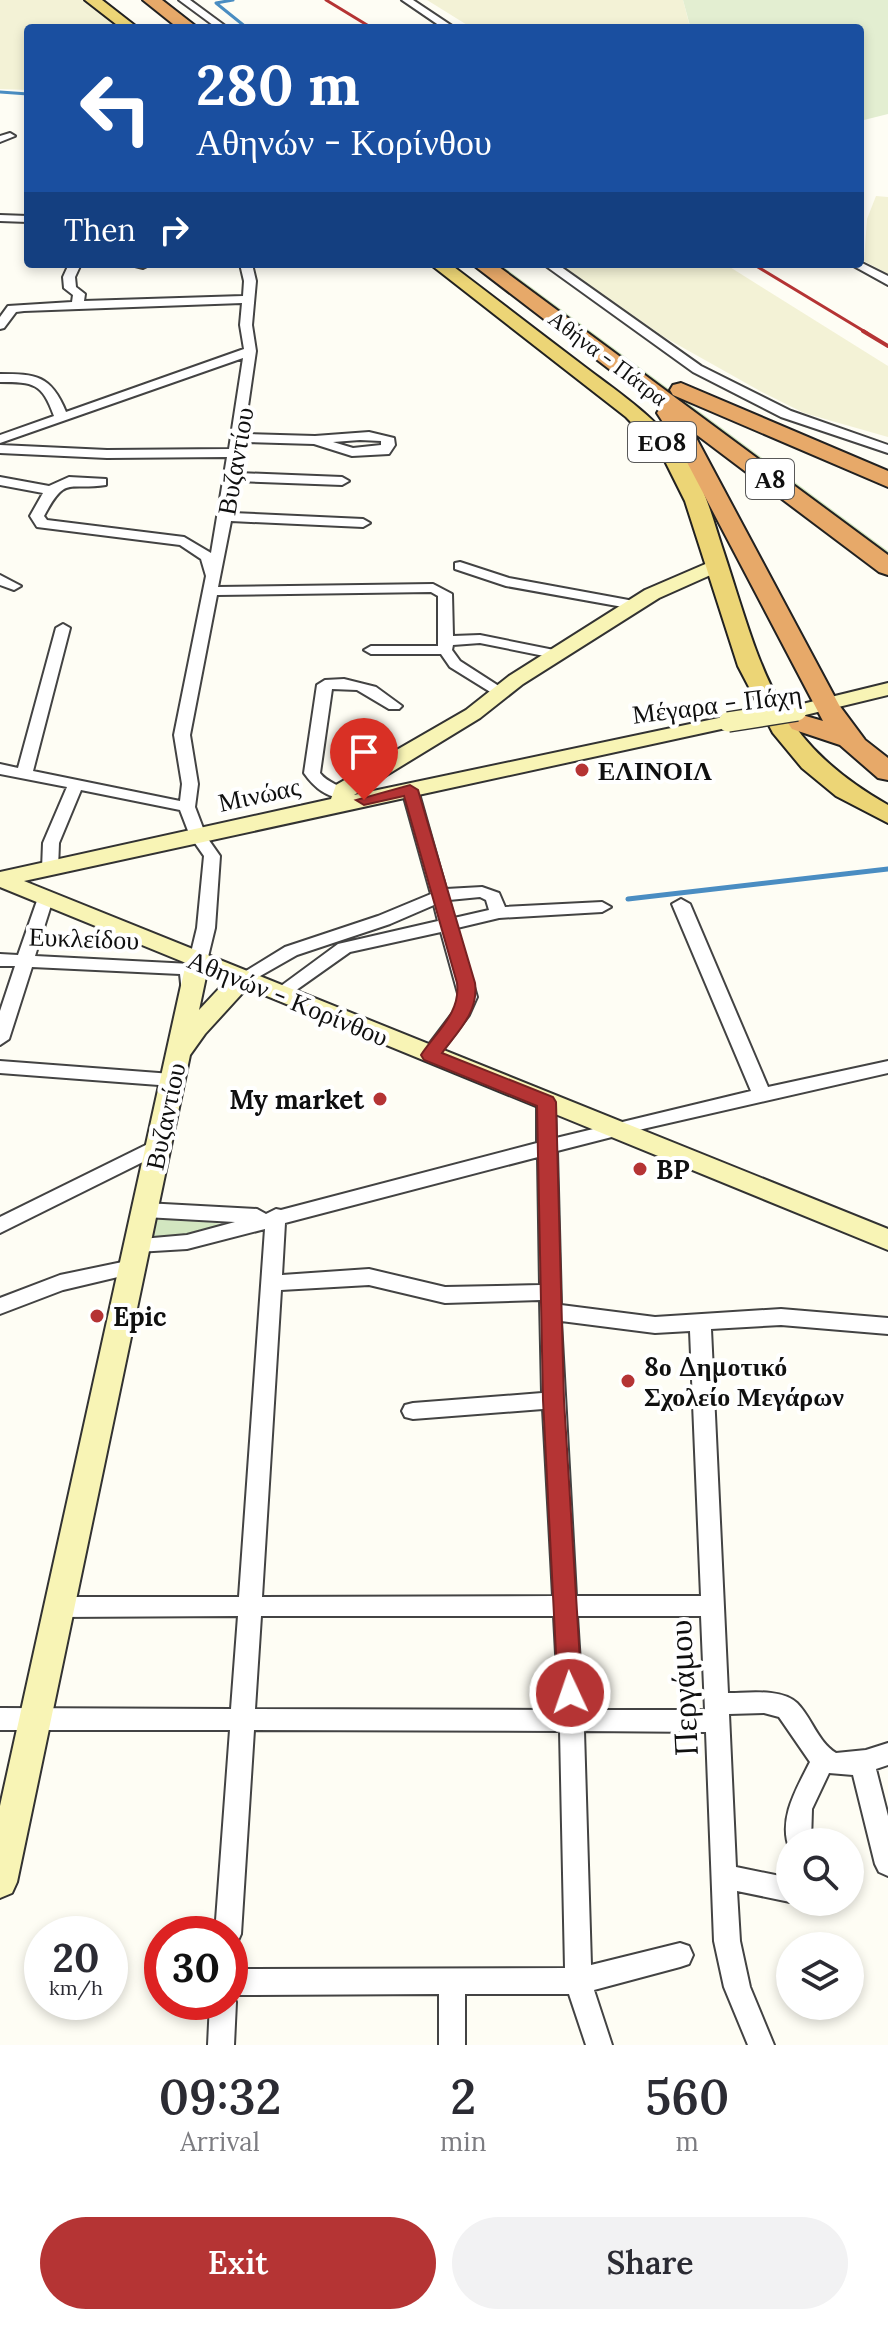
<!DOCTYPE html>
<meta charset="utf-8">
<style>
:root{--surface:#fff;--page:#f2f2f3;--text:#2b2b33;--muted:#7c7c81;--accent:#b53434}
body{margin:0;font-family:Lora,serif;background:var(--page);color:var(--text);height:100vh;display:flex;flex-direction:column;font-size:30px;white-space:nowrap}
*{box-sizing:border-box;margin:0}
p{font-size:26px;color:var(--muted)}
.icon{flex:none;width:44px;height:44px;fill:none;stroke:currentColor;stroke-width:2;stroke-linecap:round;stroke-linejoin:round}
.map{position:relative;height:2045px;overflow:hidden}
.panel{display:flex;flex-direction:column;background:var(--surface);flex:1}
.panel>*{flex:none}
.hud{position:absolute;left:24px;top:24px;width:840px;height:244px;border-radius:8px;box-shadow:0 4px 12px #0003;background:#1a4fa0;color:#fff;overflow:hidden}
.buttons{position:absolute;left:776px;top:1828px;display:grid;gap:16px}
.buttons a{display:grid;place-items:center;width:88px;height:88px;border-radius:50%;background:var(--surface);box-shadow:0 4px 12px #0003;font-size:40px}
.speed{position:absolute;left:24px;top:1916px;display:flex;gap:16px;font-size:40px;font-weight:700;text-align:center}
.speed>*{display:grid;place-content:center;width:104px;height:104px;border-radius:50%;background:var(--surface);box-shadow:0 4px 12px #0003;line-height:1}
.speed small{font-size:20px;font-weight:400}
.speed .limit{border:12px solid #d22;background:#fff;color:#111}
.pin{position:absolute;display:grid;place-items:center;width:68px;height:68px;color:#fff;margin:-82px -34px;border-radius:50% 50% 50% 0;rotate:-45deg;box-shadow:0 0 8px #0007}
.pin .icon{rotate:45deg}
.me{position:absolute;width:88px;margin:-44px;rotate:357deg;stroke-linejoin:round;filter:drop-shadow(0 0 6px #0008)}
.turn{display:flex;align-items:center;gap:28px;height:168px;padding:0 40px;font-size:36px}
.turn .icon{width:104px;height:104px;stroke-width:2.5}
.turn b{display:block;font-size:56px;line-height:68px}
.then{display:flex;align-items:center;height:76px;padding:0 40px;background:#0003;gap:16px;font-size:30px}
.eta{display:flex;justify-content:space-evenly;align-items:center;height:136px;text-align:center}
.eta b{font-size:48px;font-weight:600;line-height:56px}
.action{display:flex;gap:16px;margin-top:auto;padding:16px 40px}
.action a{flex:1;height:92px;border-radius:48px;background:var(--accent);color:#fff;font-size:32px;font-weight:600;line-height:92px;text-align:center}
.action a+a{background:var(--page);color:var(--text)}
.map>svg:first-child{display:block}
</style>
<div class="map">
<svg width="888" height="2045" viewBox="0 0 888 2045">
<rect width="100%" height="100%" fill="#fefdf4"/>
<g fill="#f3f2d6">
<polygon points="0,0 83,0 120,28 28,28 28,90 0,89"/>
<polygon points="427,0 683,0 690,27 472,28"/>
<polygon points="876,196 888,197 888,274 864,261 867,219"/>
<polygon points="560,264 725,264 888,366 888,437 804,413 760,391 664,337"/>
</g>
<g fill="#d2e6c0">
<polygon points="493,264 500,264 888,551 888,557"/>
<polygon points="157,1215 229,1225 182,1236 151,1238"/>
</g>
<polygon fill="#e3eed1" points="683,0 888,0 888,114 860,121 860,28 671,28 690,26"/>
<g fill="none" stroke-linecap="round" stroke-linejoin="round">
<g stroke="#4a8dc2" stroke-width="3">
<polyline points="233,0 216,3 247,28"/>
<polyline points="0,92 28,94"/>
</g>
<polyline stroke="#4a8dc2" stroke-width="5" points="628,899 888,869"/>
<defs>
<g id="street">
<polygon points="179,0 190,0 228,28 217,28"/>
<polygon points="402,0 413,0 455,28 443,28"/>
<polygon points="10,133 15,136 0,142 0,136"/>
<polygon points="0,215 28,216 28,222 0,221"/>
<polygon points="860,262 888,276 888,285 850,264 860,264"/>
<path d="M69,264h12l-6,13 1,10 9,7 -1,7 159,-5 1,-15 -4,-17h12l4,17 -4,44 4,26 -12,83 71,2 54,-4 25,6 1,7 -6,9 -37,2 -38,-12 -71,-2 -5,31 104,4 7,4 -7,4 -105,-4 -5,32 131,6 7,4 -7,4 -132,-6 -13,66 215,-3 19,10 1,42 27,-1 74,15 7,4 -7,4 -74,-15 -27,2 -1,5 8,11 45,29 3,3 -8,5 -50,-31 -9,-13h-70l-7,-4 7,-4h67v-50l-7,-4 -214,3 -27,140 8,49 -3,23 11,29 14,20 -5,72 -8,33 -3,4 -8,1 1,23 -3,4h-12l-2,-19 -148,-7 -23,72 -9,6v-34l15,-45h-15v-12l18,1 21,-60h12l2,4 -18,57 156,8 -2,-3 8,-33 7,-72 -14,-20 -10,-26 -99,-20 -22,53 -1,26 -8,5 -8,-5 1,-26 24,-56 -67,-13v-10l18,4 38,-140 7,-4 7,4 -37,143 147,30 2,-17 -8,-49 32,-159 -5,-17 -21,-14 -143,-18 -7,-11 13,-23 -43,-8v-8l49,9 20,-9 37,2v6c-39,6 -40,-10 -62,31l3,4 137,17 27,16 16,-96 -120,1 -107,-5v-8l107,5 122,-1 14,-91 -243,85v-8l54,-19c-12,-33 -20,-34 -54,-34v-8c36,0 51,1 66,38l178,-63 -4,-24 2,-22 -218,8 -8,1 -12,16 -4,1v-12l8,-11 64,-4 1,-7 -9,-7 -1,-11zM360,440l21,1v4l-28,3 -20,-6z"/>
<polygon points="127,264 148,264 149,265 143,268"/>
<polygon points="543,264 557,264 701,366 791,411 888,445 888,453 781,417 693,372"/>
<polygon points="460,562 509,578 634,601 641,605 634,609 506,586 455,569 455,563"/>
<polygon points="0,575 21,586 14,590 0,585"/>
<path d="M344,679l32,8 26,19 -3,3h-10l-32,-19 -25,-1 -12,84c8,11 21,11 29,21l-2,3c-19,3 -33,-10 -43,-24l13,-88 8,-5z"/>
<path d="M410,785l8,5 28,99 36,-2 17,6 6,14 97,-5 9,5 -9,5 -103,6 -42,10 20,69 -8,18 -33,44 -6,2 -9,-6 34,-45 4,-13 -18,-65 -91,20 -65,46h-12l-3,-4 68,-50 100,-23 -4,-16 -44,19 -93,31 -49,28 -6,2 -9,-6 52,-32 93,-31 53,-22 -29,-104zM480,897l6,3 3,10 -35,8 -5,-18z"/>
<path d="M681,899l9,5 78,183 120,-26v12l-241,55 -90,23 4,154 94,12 126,-8 107,9v16l-107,-9 -70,4 17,364c19,0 53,-5 69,10 15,15 20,38 39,50l30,-3 22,-7v22l-12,4 12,47v60l-9,-4 -4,-8 -22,-89 -24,-2 -17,36 -1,33h-21v8c-13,-30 7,-62 20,-88l-31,-45 -15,-4 -35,1 7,153 54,11v24l-53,-11 3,50 10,46 24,58h-26l-24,-58 -10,-46 -8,-209 -122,-1 7,234 89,-22 9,3 4,9 -4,9 -9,3 -86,23 18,55h-26l-17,-51h-104v51h-26v-51l-206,1 3,7 -2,43h-26l2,-43h20v-33l335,-1 -5,-237 -306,-1 -13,204 -4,9 -7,2v-11h-15l15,-204h-230v-22l231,1 7,-93 -179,1 -8,-3 -3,-7 3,-7 8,-3h180l26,-368 -78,20 -50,3 -7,-2 -3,-5 3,-5 57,-5 48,-13 -90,-5 -7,-2 -3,-5 3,-5 7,-2 112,6 9,5 10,-5 5,1 256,-67v-41l9,-6 9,6 1,36 195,-47 -79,-187zM538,1157l2,128 -95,2 -76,-18 -87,6 3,-52zM369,1285l76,18 95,-3 2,93 -129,10 -8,2 -3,6 3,6 8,2 130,-10 10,187 -291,1 19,-307zM561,1321l94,12 35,-2 11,265h-125zM261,1616h293l5,94 -304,-1zM577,1616h124l4,94h-122z"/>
<polygon points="0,1061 172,1074 181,1080 172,1086 0,1073"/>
<polygon points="158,1139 165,1141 168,1146 165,1151 0,1233 0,1217"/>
<polygon points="132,1260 139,1262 142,1267 139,1272 63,1290 0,1314 0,1298 60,1275"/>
</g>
<g id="secondary">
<path d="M717,559l7,2v8l-65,29 -136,86 -43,34 -126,77 374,-79 10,6 -3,4 -711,155 864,348v21l-641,-262 -42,46 -15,21 -173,827 -5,11 -12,5v-92l186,-843 -186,-76v-15l331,-73 5,-14 130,-75 43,-34 136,-86zM207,972l20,8 -28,30z"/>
<polygon points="888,683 888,695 797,717 787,711 790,707"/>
</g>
<g id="primary">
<polygon points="85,0 102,0 138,28 121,28"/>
<path d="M430,264h20c45,34 90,69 135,103 37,28 76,54 102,93 18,27 26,60 36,90 39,118 49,189 165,255v18l-52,-27 -34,-28 -29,-35 -35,-67 -53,-165 -24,-48 -35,-36z"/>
</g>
<g id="highway">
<polygon points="143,0 162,0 198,28 178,28"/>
<polygon points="472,264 495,264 888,555 888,575 879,572 693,432 839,705 865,740 888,758 888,780 878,778 840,745 792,729 788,723 792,717 802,715 823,721 679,447 657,413 660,408"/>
<polygon points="681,383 888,471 888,487 673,395 670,390 673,385"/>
</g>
</defs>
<use href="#street" stroke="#434343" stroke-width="4"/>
<use href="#secondary" stroke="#323232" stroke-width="4"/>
<use href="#primary" stroke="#212121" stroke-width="4"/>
<use href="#highway" stroke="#212121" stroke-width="4"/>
<use href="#street" fill="#fff" fill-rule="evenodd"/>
<use href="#secondary" fill="#f8f4b5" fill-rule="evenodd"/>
<use href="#primary" fill="#ecd576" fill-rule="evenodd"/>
<use href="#highway" fill="#e7a969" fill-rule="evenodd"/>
<g stroke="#b53434" stroke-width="3">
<polyline points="326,0 372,28"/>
<polyline points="753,264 867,333"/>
</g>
<polyline stroke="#b53434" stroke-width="4" points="863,331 888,346"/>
<defs>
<polyline id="secondary-bridge" points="728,722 797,711"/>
</defs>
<use href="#secondary-bridge" stroke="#323232" stroke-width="22" stroke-linecap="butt"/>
<use href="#secondary-bridge" stroke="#f8f4b5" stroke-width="19"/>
</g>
<path fill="#b53434" stroke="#762222" stroke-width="2" d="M410,785l8,5 57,193c4,29 -17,48 -33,70l111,44 3,5 8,298 18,293 -3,8 -9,3 -8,-3 -4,-8 -15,-293 -6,-294 -113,-46 -3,-5c15,-23 40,-42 36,-72l-53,-187 -40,9 -8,-5z"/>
<g fill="#b53434" stroke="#fff" stroke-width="3">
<circle cx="582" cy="770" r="8"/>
<circle cx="380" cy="1099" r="8"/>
<circle cx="640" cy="1169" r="8"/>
<circle cx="97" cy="1316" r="8"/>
<circle cx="628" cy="1381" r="8"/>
</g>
<g text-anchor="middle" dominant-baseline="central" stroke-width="8" stroke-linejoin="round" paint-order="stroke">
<g font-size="22" fill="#101010" stroke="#fff">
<text transform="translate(608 358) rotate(37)">Αθήνα - Πάτρα</text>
</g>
<g fill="#fff" stroke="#585858" stroke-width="2">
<rect x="628" y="422" width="68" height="40" rx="6"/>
<rect x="746" y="459" width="48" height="40" rx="6"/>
</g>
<g font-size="24" font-weight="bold" fill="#101010">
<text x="662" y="442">ΕΟ8</text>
<text x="770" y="479">Α8</text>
</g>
<g font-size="26" fill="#101010" stroke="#fff">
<text transform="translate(235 461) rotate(-80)">Βυζαντίου</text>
<text transform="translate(717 704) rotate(-7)">Μέγαρα - Πάχη</text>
<text transform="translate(259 794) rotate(-12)">Μινώας</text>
<text transform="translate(84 938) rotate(2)">Ευκλείδου</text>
<text transform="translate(288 998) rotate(22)">Αθηνών - Κορίνθου</text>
<text transform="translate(165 1116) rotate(-78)">Βυζαντίου</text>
</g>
<g font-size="26" font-weight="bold" fill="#101010" stroke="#fff" text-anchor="start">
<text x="598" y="770">ΕΛΙΝΟΙΛ</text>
<text x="364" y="1099" text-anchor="end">My market</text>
<text x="656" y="1169">BP</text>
<text x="113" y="1316">Epic</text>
<text x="644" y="1366">8ο Δημοτικό<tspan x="644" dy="30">Σχολείο Μεγάρων</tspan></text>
</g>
<g font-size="32" fill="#101010" stroke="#fff">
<text transform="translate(683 1688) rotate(-93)">Περγάμου</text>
</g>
</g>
</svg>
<div class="buttons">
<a><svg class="icon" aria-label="search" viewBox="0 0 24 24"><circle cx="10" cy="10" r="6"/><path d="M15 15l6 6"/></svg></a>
<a><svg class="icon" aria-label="layers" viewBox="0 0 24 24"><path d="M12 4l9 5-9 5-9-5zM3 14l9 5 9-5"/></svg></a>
</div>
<div class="speed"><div>20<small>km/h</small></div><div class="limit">30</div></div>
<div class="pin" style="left:364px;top:800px;background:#d93025"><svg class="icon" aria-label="arrive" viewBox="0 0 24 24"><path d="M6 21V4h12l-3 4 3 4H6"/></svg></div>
<svg class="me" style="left:570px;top:1693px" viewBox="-20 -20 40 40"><circle r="17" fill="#b53434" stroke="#fff" stroke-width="3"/><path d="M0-11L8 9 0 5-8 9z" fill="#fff"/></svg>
<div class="hud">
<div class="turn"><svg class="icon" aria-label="left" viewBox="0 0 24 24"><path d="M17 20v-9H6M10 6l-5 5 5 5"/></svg><div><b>280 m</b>Αθηνών - Κορίνθου</div></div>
<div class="then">Then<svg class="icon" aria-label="right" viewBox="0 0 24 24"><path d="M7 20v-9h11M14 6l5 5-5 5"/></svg></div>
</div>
</div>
<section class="panel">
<div class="eta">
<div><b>09:32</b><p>Arrival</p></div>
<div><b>2</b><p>min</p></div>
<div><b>560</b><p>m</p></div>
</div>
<div class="action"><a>Exit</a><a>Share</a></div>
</section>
